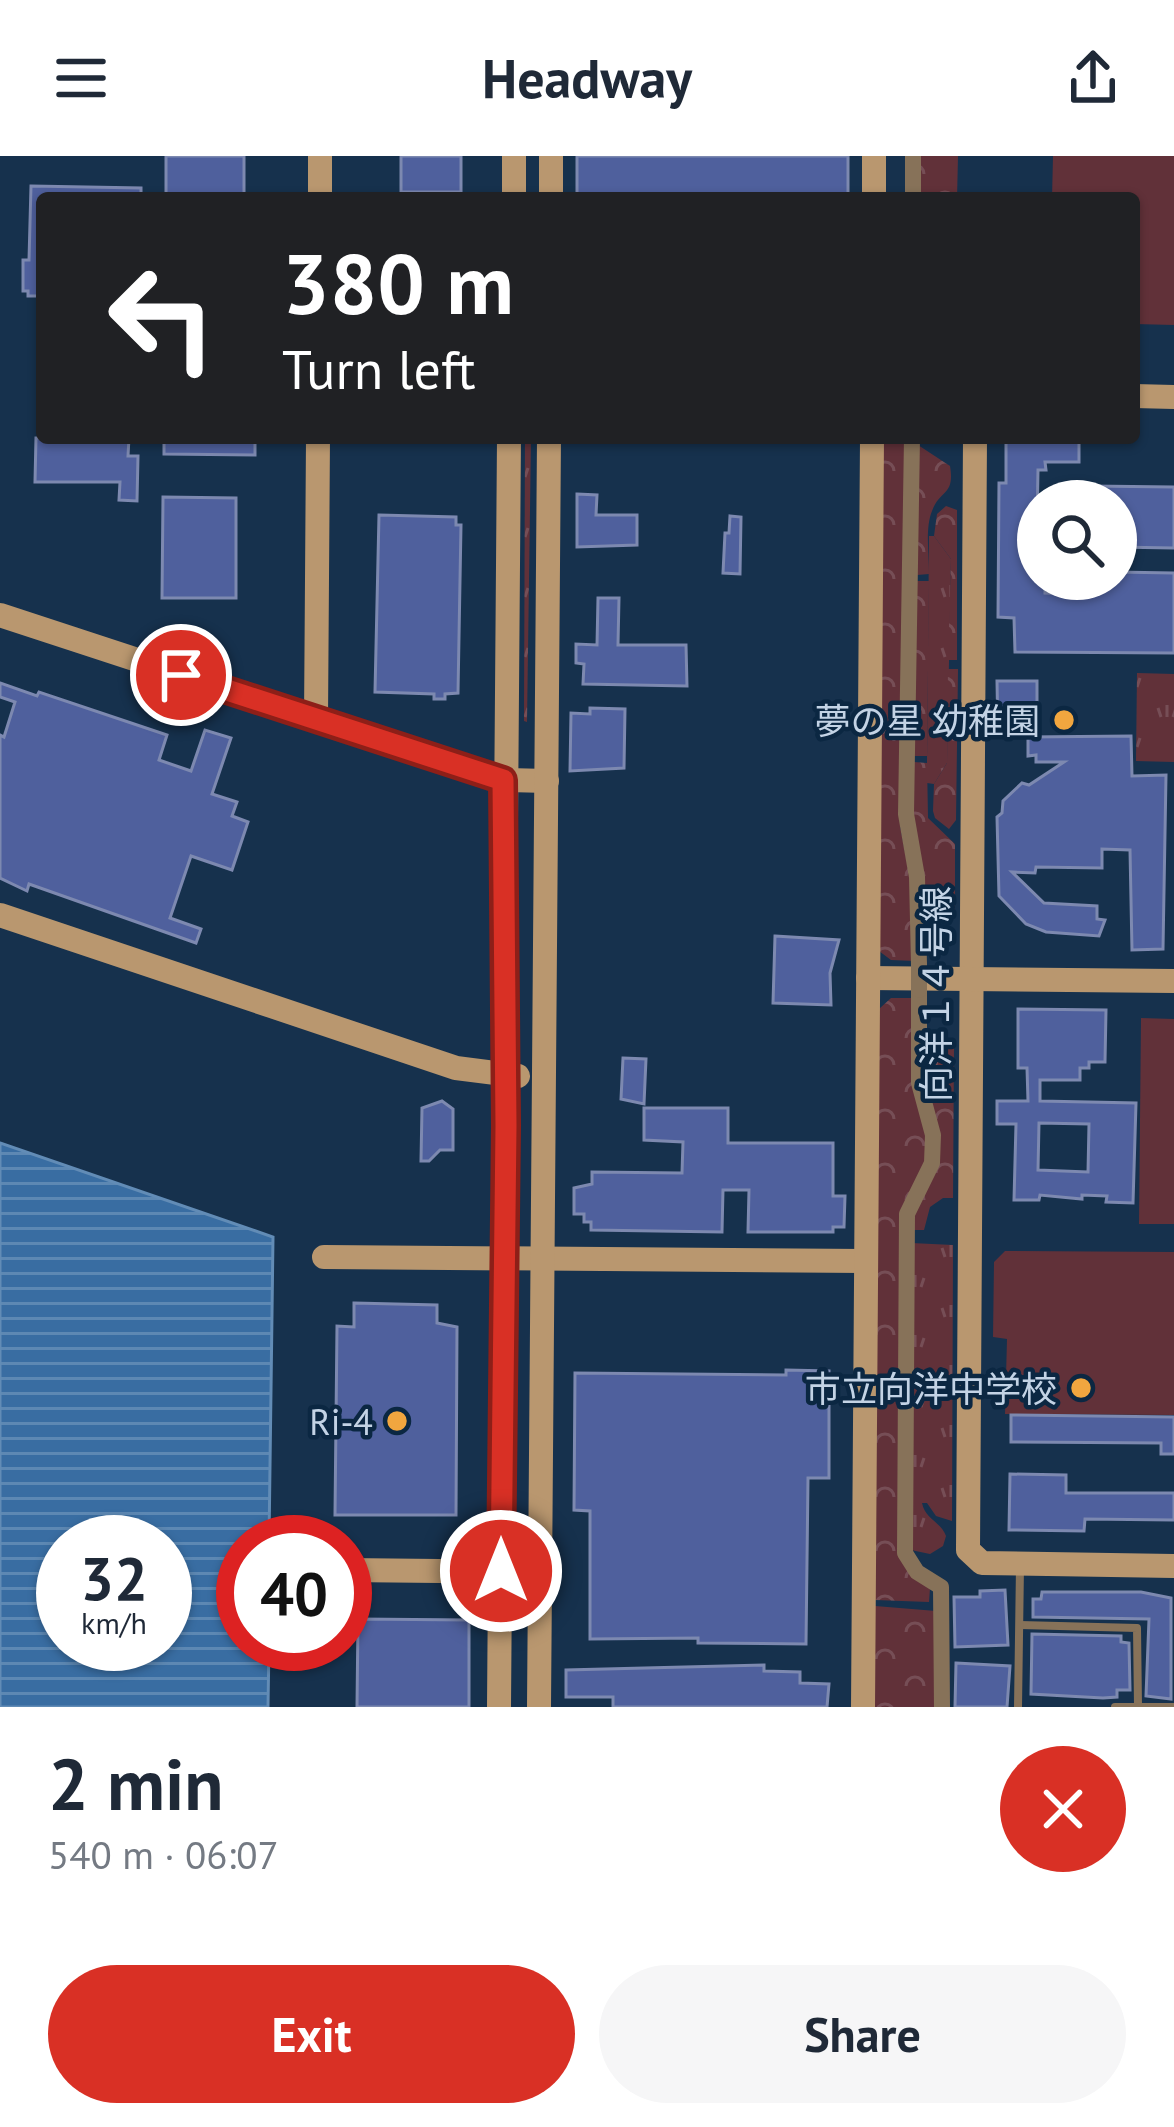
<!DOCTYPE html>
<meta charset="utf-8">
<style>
:root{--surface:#fff;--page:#f6f6f7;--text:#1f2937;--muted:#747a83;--accent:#d93025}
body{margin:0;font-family:"PT Sans","Noto Sans JP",sans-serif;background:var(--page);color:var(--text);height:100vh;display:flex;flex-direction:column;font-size:45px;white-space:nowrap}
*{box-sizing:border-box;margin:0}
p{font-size:39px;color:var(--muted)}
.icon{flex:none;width:66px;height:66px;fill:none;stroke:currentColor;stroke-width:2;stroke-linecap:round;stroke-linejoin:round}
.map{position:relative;height:1551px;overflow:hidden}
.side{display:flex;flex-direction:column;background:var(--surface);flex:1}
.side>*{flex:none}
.guide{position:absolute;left:36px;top:36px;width:1104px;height:252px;border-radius:12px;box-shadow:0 3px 9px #0004;background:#202124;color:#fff;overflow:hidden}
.fabs{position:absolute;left:1017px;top:324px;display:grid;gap:24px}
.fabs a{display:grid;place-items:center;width:120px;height:120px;border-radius:50%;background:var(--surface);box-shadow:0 3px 9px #0004;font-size:60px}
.speed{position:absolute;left:36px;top:1359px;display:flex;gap:24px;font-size:60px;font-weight:700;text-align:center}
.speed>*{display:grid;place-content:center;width:156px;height:156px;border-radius:50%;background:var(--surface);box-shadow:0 3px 9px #0004;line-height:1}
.speed small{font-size:30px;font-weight:400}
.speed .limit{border:18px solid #d22;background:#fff;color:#111}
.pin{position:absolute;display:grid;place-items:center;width:102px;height:102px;color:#fff;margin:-51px;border:6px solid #fff;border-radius:50%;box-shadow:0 3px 12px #0007}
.me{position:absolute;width:132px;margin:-66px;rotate:0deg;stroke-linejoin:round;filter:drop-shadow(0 0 9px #0008)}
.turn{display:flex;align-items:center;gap:42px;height:252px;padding:0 48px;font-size:54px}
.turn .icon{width:156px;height:156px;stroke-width:2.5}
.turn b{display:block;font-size:84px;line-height:102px}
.round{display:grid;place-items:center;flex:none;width:126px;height:126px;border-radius:63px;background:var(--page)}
.overview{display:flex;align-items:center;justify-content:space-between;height:204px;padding:0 48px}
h1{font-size:72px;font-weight:800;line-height:90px}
.button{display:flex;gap:24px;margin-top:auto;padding:24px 48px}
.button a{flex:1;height:138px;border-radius:72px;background:var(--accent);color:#fff;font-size:48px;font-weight:800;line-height:138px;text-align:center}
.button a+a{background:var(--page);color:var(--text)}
header{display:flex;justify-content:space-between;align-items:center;height:156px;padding:0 48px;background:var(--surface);font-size:54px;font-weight:800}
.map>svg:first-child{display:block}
</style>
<header><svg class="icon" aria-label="menu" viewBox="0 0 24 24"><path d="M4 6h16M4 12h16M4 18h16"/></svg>Headway<svg class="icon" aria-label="share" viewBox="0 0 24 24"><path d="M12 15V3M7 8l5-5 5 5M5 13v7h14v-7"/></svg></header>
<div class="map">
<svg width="1174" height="1551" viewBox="0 0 1174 1551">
<defs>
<pattern id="grass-tufts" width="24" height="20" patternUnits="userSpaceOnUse" patternTransform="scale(3)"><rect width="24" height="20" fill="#613139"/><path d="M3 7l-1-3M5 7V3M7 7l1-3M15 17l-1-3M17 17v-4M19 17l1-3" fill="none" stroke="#764e56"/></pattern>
<pattern id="forest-crowns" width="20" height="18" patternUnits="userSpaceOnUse" patternTransform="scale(3)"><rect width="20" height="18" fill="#613139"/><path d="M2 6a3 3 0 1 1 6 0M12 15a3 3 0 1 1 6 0" fill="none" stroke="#764e56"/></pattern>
<pattern id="water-rules" width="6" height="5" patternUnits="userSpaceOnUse" patternTransform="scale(3)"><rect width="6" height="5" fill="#396da2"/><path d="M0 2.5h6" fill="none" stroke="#5d88b3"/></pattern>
</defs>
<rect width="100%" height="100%" fill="#16314d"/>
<g fill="url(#grass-tufts)">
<polygon points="525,282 531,282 527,566 524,565"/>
<polygon points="929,380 934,380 951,403 947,607 934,628 927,627 927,607"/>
<polygon points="1137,517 1174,518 1174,606 1136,605"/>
<path d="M911,1087l42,2 -1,276 -16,-5 -9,-13h-5c3,16 19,19 24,33l-3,10 -13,8 -19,-4z"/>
</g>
<g fill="url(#forest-crowns)">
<polygon points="920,0 958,0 957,42 919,42"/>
<polygon points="883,282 905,282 900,670 912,733 915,805 891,804 879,795"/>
<path d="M918,289l32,21c5,30 -10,23 -18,45 -7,17 -3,44 -3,63l-12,1z"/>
<polygon points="946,350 957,354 957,504 948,504 951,403 934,380 937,358"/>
<polygon points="917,425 929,425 927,600 914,600"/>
<polygon points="948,513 958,513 956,664 949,673 935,662 933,655 934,628 947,607"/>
<polygon points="914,606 927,607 928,662 955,688 955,753 950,758 927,756 913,669"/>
<polygon points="891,842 914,842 927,982 928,1001 907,1050 901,1398 930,1432 929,1446 875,1444 879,853"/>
<polygon points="954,889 953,1042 943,1042 930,1051 924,1074 911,1074 911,1065 932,1020 924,890"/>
<polygon points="875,1450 936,1455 938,1551 874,1551"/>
</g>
<g fill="#613139">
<polygon points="1053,0 1174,0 1174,169 1134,168 1134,42 1052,42"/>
<polygon points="1141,862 1174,863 1174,1068 1139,1068"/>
<polygon points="1005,1095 1174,1096 1174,1259 1005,1258 1007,1183 993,1181 994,1106"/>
</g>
<path fill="url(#water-rules)" stroke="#628cb6" stroke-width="3" fill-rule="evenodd" d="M0,987l273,94 -4,305h-26v102h26l-1,63h-268zM63,1386h102v102h-102z"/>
<g fill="#4f609d" stroke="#7d89b0" stroke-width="3" fill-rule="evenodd">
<rect x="166" y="0" width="78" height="42"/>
<rect x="401" y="0" width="60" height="36"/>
<rect x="577" y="0" width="271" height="42"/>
<polygon points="31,30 141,32 141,42 42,42 42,140 28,140 28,135 23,135 23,104 29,104"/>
<polygon points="36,282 129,282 128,300 138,300 137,345 119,344 120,326 35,326"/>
<polygon points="164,282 255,282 255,299 164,298"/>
<polygon points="1006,282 1079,282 1079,306 1045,306 1046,314 1038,314 1036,423 1045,423 1045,437 1067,438 1068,423 1116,423 1116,416 1174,417 1174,497 1015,496 1014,462 998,461 999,327 1006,327"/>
<polygon points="1090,330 1174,331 1174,392 1116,391 1116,345 1090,345"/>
<polygon points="577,338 597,339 596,359 637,359 637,389 577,391"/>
<polygon points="163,341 236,342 236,442 162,442"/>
<polygon points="379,359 456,361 456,369 461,369 458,537 445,538 445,543 434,543 434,538 375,536"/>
<polygon points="730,360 741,361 740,418 723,417 725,377 729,377"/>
<polygon points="598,442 619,442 618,489 686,489 687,530 583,528 584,508 576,507 576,488 597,489"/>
<polygon points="997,525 1037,525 1037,580 998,580"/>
<polygon points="0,527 37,540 39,536 167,579 159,604 191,615 205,574 231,582 212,638 237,646 232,660 248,666 232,714 191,700 170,762 201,773 196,787 29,728 27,735 0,722 0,579 4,581 15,546 0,541"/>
<polygon points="590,552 625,553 624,612 570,615 571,557 590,558"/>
<polygon points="1131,580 1132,620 1166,619 1163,793 1132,794 1130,694 1102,693 1102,712 1036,711 1035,717 1012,716 1044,747 1097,750 1097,763 1105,764 1099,780 1046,776 1026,768 999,740 997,661 1002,657 1003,645 1022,627 1029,629 1064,606 1036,606 1036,599 1028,600 1028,581"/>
<polygon points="775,780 839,784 830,817 831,849 773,847"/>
<path d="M1018,853l88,1 -1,52h-16v6h-9v12h-40v21l96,2 -3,100 -27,-1 1,-6 -25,-1v4l-42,-4 -1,5h-25l2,-76h-19v-23h31l-1,-33h-9zM1039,967l50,1 -1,48 -50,-2z"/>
<polygon points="623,902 646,903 644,948 621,943"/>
<polygon points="442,945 453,953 453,994 440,994 429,1005 421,1005 422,952"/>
<polygon points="644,952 728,952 728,987 833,987 833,1040 845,1040 844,1071 833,1071 833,1076 748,1076 749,1034 723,1034 722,1076 591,1074 591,1066 584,1066 584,1058 574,1058 574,1032 592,1028 592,1016 682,1017 683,986 644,984"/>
<polygon points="354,1147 437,1149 437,1167 457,1171 456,1359 335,1359 337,1170 354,1171"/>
<polygon points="786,1214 829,1215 829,1322 808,1322 806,1488 698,1487 698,1482 590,1483 590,1355 574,1354 575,1217 786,1219"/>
<polygon points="1011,1259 1174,1261 1174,1298 1161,1298 1161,1287 1011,1286"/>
<polygon points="1010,1318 1066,1319 1066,1337 1174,1337 1174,1364 1085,1363 1084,1375 1009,1374"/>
<polygon points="1005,1434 1008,1489 955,1491 954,1441 980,1441 980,1435"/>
<polygon points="1042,1436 1141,1436 1171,1442 1171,1543 1146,1540 1149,1463 1033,1461 1033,1443 1041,1443"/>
<polygon points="358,1463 469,1464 469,1551 357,1551"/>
<polygon points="1032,1478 1121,1480 1121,1486 1129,1487 1130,1534 1117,1534 1117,1541 1103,1542 1031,1538"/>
<polygon points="956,1507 1010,1510 1007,1551 955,1551"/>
<polygon points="764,1509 764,1515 800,1516 800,1527 829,1528 827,1551 613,1551 613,1541 566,1541 566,1514"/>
</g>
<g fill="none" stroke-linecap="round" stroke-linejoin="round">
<g stroke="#877259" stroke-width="8">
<polyline points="1020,1469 1137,1472 1138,1550"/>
<polyline points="1018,1551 1020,1410"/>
<polyline points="1115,1551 1174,1551"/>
</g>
<g stroke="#877259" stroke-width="16">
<polyline points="913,0 913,42"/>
<polyline points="912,282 906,658 917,721 919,809"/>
<polyline points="919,834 919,927 933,979 932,1007 907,1058 905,1397 917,1416 941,1431 942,1551"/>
</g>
<g stroke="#b9976f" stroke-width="24">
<polyline points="320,42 320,0"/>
<polyline points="514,42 514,0"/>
<polyline points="551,42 551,0"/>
<polyline points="874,42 874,0"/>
<polyline points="1134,240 1174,241"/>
<polyline points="975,282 968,1394 982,1407 1174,1410"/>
<polyline points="0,459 503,624 547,625"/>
<polyline points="316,564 318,282"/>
<polyline points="0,759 456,912 518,920"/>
<polyline points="868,822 1174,825"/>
<polyline points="324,1101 864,1105"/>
<polyline points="345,1414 539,1416"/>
<path d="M499,1551c7,-423 3,-846 10,-1269"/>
<polyline points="539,1551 549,282"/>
<polyline points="863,1551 872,282"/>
</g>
<polyline stroke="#877259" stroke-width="16" points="919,834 919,809"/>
</g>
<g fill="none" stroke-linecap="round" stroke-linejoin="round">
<defs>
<polyline id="route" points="181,519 503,624 506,970 501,1415"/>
</defs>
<use href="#route" stroke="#8d1f18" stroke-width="30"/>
<use href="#route" stroke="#d93025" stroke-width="21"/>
</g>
<g fill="#f1a63f" stroke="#0b2742" stroke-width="4.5">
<circle cx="1064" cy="564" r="12"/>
<circle cx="1081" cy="1232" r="12"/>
<circle cx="397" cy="1265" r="12"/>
</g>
<g text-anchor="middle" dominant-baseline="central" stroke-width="9" stroke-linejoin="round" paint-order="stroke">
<g font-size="36" fill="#c3d3e5" stroke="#0b2742" text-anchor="end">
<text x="1040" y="564">夢の星 幼稚園</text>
<text x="1057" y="1232">市立向洋中学校</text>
<text x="373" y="1265">Ri-4</text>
</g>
<g font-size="36" fill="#c3d3e5" stroke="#0b2742">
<text transform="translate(935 838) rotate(-90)">向洋１４号線</text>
</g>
</g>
</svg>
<div class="fabs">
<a><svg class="icon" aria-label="search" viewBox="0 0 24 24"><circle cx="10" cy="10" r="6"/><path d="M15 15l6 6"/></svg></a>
</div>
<div class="speed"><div>32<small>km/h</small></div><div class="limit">40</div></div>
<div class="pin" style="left:181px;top:519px;background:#d93025"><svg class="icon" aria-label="arrive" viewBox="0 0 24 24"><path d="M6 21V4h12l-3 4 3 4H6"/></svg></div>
<svg class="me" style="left:501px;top:1415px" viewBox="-20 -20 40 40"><circle r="17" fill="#d93025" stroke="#fff" stroke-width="3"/><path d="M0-11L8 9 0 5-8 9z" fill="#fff"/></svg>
<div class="guide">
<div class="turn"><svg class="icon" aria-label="left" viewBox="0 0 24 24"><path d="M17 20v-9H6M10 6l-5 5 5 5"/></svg><div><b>380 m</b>Turn left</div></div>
</div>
</div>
<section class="side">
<div class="overview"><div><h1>2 min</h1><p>540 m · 06:07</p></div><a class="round" style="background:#d93025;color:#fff"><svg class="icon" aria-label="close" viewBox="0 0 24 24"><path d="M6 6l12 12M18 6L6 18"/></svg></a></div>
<div class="button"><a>Exit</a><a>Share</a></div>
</section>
